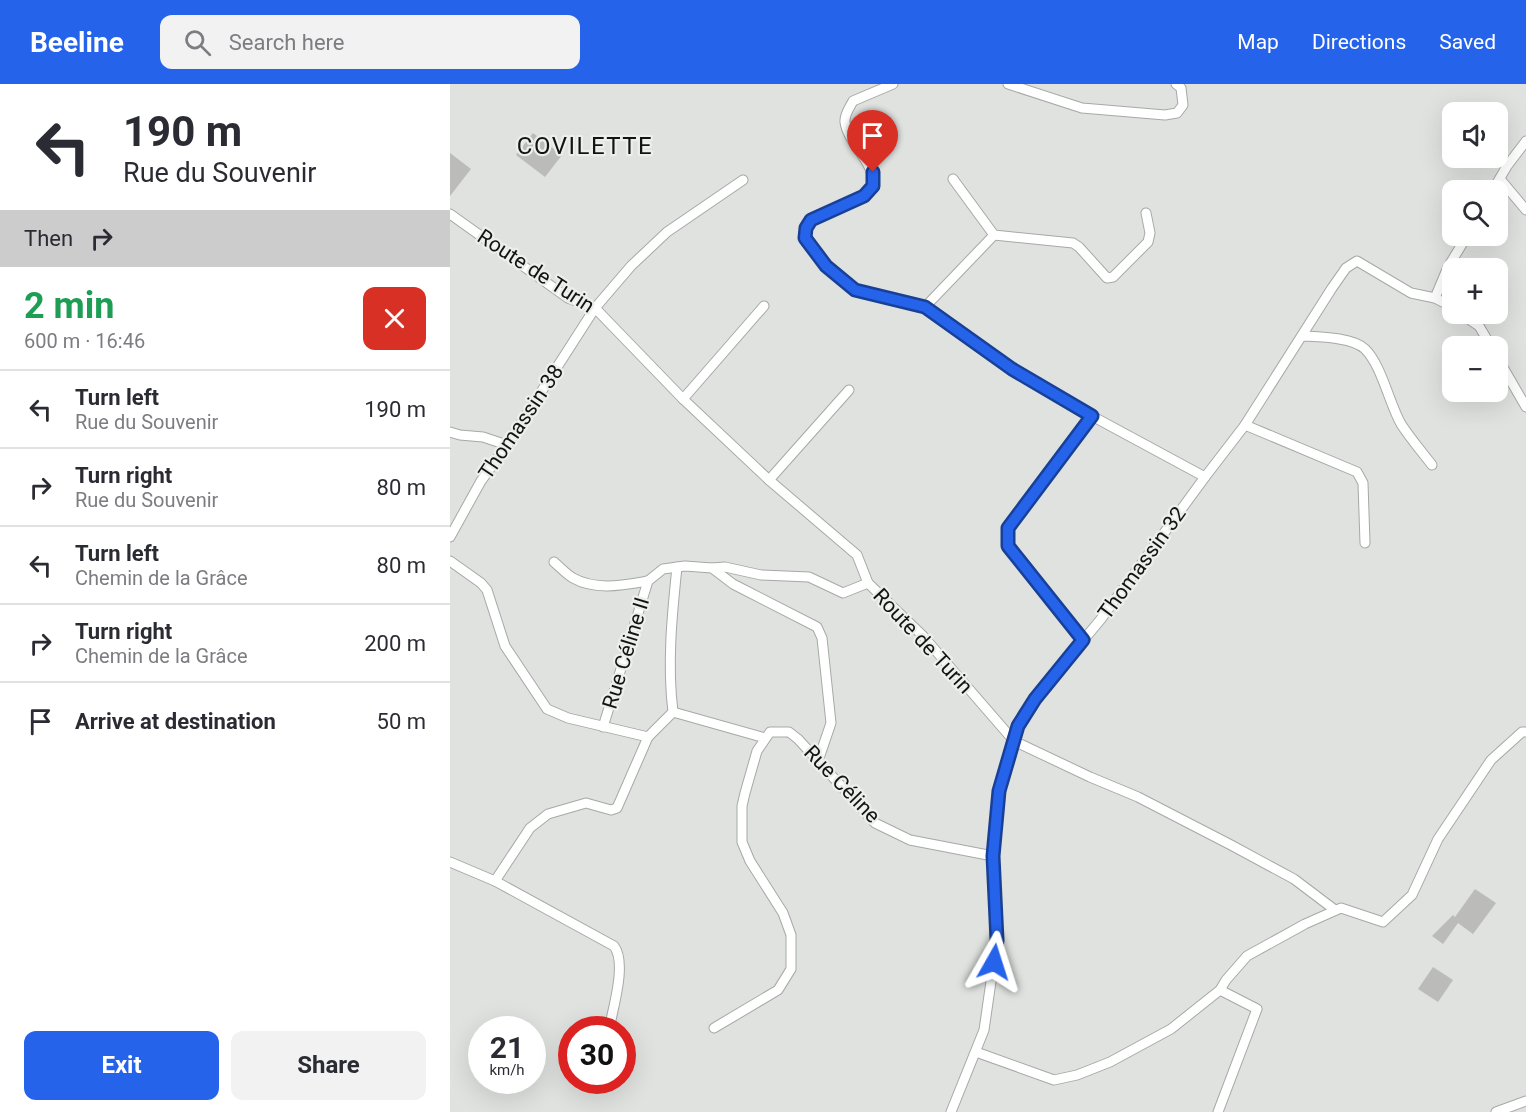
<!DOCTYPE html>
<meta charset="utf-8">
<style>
:root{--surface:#fff;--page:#f2f2f3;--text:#2b2b33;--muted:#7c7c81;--line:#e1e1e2;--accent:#2563eb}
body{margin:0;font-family:Roboto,sans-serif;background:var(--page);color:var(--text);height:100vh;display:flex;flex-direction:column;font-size:22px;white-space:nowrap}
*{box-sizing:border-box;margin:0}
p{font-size:20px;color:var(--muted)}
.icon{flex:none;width:33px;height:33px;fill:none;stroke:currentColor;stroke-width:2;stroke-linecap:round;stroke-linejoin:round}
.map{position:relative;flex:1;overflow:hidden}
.panel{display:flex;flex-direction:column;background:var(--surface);width:450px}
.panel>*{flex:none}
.hud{background:#fff;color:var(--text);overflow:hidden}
.fabs{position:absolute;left:992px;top:18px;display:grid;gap:12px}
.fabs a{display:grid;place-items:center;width:66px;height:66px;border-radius:12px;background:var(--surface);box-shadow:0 6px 24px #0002;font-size:30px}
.speed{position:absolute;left:18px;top:932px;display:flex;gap:12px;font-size:30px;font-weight:700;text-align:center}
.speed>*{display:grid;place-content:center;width:78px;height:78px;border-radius:50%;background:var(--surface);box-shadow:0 6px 24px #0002;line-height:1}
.speed small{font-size:15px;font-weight:400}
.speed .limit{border:9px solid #d22;background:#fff;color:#111}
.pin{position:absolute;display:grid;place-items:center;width:51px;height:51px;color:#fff;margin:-62px -26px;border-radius:50% 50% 50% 0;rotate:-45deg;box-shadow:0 0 6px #0007}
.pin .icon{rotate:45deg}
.me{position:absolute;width:66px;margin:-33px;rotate:6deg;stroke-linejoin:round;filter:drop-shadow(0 0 4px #0008)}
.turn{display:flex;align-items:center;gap:21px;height:126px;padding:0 24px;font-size:27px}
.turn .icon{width:78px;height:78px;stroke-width:2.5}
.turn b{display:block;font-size:42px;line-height:51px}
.then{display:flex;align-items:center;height:57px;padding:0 24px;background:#0003;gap:12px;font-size:22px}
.round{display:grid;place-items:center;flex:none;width:63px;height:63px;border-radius:12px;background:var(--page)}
.summary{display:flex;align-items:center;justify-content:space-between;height:102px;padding:0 24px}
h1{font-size:36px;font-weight:700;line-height:45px;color:#1e9e55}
.primary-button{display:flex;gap:12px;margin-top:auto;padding:12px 24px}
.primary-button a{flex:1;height:69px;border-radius:12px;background:var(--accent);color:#fff;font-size:24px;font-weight:700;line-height:69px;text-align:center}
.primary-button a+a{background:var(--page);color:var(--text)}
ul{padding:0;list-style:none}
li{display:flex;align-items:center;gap:18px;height:78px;padding:0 24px;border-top:2px solid var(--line)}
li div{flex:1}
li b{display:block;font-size:22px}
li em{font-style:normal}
header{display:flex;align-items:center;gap:36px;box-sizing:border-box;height:84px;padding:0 30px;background:var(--accent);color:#fff}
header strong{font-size:28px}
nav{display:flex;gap:33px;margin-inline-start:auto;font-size:21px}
.search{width:420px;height:54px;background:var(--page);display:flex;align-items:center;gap:15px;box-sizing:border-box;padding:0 21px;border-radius:12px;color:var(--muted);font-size:22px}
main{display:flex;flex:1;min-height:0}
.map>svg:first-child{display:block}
</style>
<header>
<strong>Beeline</strong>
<div class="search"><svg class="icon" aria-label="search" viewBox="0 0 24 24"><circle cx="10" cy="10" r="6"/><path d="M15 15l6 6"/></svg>Search here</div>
<nav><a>Map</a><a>Directions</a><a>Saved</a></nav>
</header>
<main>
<section class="panel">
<div class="hud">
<div class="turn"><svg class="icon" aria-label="left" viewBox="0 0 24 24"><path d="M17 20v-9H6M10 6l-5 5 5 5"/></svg><div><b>190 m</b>Rue du Souvenir</div></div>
<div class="then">Then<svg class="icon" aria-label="right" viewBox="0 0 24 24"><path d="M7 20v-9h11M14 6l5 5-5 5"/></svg></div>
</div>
<div class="summary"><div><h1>2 min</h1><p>600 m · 16:46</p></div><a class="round" style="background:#d93025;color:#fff"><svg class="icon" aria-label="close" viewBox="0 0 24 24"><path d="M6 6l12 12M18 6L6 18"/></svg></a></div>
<ul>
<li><svg class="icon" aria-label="left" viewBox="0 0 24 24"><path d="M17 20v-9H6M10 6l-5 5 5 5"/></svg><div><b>Turn left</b><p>Rue du Souvenir</p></div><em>190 m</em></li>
<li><svg class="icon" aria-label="right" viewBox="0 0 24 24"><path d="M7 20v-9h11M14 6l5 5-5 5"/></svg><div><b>Turn right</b><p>Rue du Souvenir</p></div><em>80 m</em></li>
<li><svg class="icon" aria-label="left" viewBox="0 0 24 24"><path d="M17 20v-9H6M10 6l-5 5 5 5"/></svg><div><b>Turn left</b><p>Chemin de la Grâce</p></div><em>80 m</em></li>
<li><svg class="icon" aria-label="right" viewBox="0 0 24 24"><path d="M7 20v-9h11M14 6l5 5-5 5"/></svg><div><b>Turn right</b><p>Chemin de la Grâce</p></div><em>200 m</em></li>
<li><svg class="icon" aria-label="arrive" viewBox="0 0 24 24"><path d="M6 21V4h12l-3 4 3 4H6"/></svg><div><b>Arrive at destination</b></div><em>50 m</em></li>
</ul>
<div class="primary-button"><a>Exit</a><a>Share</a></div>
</section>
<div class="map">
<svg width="1076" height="1028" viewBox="0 0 1076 1028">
<rect width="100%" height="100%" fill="#dfe2df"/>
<g fill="#bbbcb9">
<polygon points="83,49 112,71 95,93 66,71"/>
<polygon points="0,69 21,85 0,112"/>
<polygon points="1025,805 1046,819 1023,850 1008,839 993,860 982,852 1003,831 1005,833"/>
<polygon points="983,883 1003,896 988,918 968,905"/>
</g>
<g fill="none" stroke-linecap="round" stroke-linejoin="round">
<defs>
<g id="minor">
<path d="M443,0l-40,17c-3,6 -9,14 -8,21 3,26 48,54 17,75 -15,10 -34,16 -51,23l-5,7 -1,11 21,28 29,24 70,17 87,62 80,47 113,61"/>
<polyline points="558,0 632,24 715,31 727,29 733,21 731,4 726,0"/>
<polyline points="503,95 544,151 623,159 629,163 657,194 663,193 698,158 700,149 696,129"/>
<polyline points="1050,95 1076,126"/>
<polyline points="1043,106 1057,82 1076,57"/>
<polyline points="0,130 118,214 145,224 233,315 319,396 407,471 418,499 473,552 564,657 640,693 688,713 781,761 844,795 885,826"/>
<polyline points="985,214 998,183 1017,152"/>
<polyline points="475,223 544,151"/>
<polyline points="1011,230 1029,242 1041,262"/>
<path d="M852,252c17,1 50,1 63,13 17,17 24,54 36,75 9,14 21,28 31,41"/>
<polyline points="1047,273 1076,323"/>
<polyline points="233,315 314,222"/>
<polyline points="795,341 907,388 913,399 915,459"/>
<polyline points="0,348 10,351 33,353 57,361"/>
<polyline points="319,396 399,306"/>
<polyline points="0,453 31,397 57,361 145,224 181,182 217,148 293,96"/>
<polyline points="0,477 31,499 37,506 55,562 97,625 118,634 198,653"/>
<path d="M104,478c6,5 12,12 19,16 23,13 51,7 75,3"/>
<polyline points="262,484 275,483 311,491 359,493 393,509 418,499"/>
<polyline points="633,556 558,462 558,444 642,332"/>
<path d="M223,628c-6,-48 -1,-97 4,-145"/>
<polyline points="153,643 198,497 213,485 235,482 262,484 283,500 367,543 372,554 381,639 368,677"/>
<path d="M0,778l45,19 119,65c13,17 -1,62 -5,83"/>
<polyline points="45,797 80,744 98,730 136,719 161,726 167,724 198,653 223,628 315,654"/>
<polyline points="264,944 328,906 341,885 341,851 333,829 300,777 292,758 292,722 295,709 307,667 320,648 339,648 348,655 425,739 460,756 543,772"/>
<polyline points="526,968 604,996 627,991 660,978 721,945 770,906 776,896 797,872 855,840 891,824 933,838 962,811 988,755 1041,676 1072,648 1076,648"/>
<polyline points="501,1028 534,946 547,856 543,772 549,707 568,642 585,614 651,535 755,393 795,341 882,204 896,184 907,177 961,209 985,214 1002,223"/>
<polyline points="768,1028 807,925 770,906"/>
<polyline points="1046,1028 1076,1017"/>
</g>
</defs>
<use href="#minor" stroke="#a6a9a6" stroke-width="11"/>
<use href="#minor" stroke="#fff" stroke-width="9"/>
</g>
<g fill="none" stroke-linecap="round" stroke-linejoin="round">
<defs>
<polyline id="route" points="423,88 423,102 414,112 361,136 356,144 355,154 376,182 405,206 475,223 562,285 642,332 558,444 558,462 633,556 585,615 568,642 549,707 543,772 547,856 544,878"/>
</defs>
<use href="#route" stroke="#184099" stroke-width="15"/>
<use href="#route" stroke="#2563eb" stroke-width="10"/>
</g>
<g text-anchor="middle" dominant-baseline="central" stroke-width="4.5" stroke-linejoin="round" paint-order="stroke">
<g font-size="21" fill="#121312" stroke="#ecefec">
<text transform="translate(86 187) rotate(33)">Route de Turin</text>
<text transform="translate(71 338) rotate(-56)">Thomassin 38</text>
<text transform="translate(692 479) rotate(-54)">Thomassin 32</text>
<text transform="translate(473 557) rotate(47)">Route de Turin</text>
<text transform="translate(176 569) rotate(-73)">Rue Céline II</text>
<text transform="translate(392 700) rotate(46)">Rue Céline</text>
</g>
<g font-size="24" letter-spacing="1.5" fill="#121312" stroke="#ecefec">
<text x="135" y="62">COVILETTE</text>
</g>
</g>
</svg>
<div class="fabs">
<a><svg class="icon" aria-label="sound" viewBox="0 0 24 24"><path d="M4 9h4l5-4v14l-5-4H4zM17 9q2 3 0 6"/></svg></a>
<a><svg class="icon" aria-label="search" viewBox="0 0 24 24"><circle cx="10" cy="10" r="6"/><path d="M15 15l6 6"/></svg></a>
<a>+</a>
<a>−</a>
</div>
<div class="speed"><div>21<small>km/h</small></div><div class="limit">30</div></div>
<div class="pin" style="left:423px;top:88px;background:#d93025"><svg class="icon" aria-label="arrive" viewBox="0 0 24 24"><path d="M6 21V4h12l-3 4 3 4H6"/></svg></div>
<svg class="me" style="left:544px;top:878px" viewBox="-20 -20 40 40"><path d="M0-17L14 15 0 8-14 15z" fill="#2563eb" stroke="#fff" stroke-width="4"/></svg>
</div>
</main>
